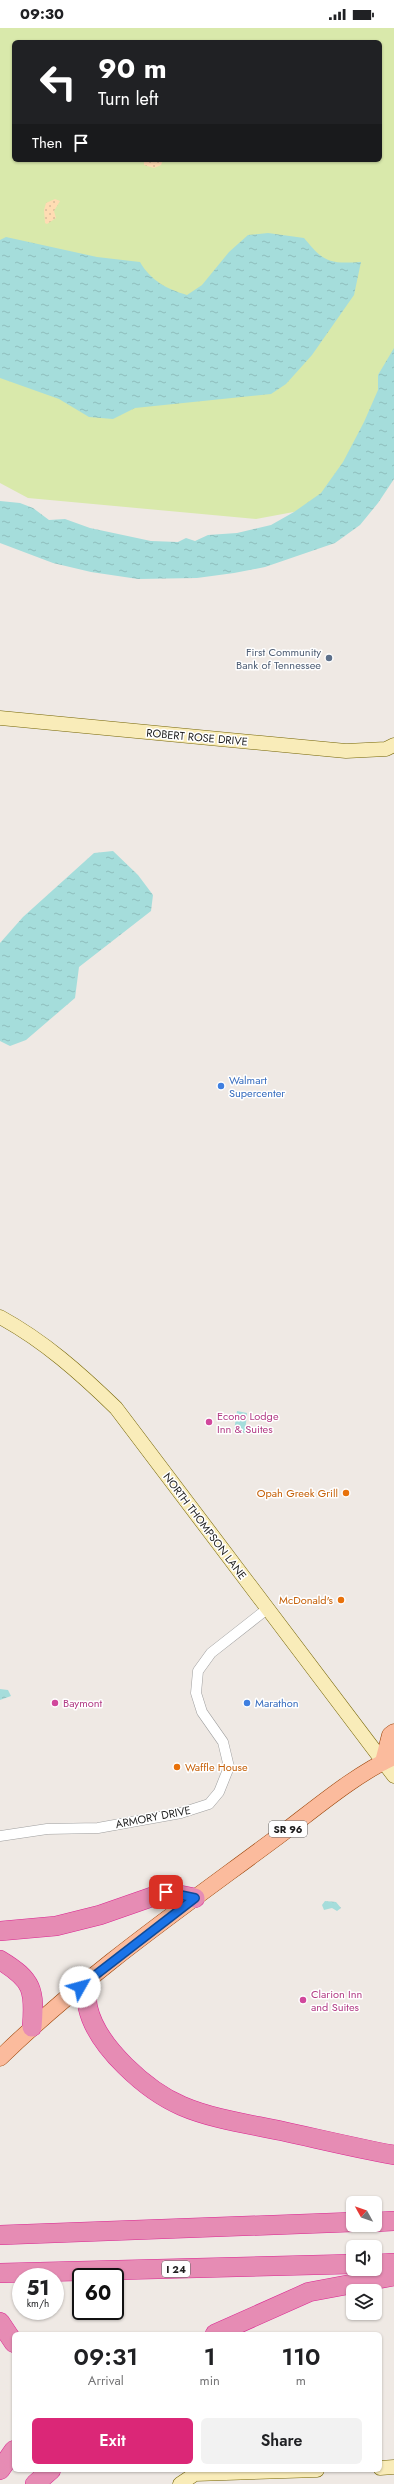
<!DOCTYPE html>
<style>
:root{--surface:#fff;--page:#f2f2f2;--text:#202124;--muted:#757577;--accent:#db2777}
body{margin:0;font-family:Jost,sans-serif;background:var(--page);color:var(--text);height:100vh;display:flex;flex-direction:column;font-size:15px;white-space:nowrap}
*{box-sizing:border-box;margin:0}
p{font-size:13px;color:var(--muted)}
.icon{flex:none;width:22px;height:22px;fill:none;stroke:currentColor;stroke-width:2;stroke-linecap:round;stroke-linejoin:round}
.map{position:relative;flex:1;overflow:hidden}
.panel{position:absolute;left:12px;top:2304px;width:370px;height:140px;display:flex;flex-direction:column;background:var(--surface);border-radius:6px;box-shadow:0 1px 3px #0004}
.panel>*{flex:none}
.guide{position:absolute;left:12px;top:12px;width:370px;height:122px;border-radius:6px;box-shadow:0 1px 3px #0004;background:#202124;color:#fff;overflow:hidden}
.needle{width:26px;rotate:310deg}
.fabs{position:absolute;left:346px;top:2168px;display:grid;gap:8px}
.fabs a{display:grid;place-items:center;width:36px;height:36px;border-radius:6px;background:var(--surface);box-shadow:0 1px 3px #0004;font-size:20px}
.speed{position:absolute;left:12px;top:2240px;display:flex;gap:8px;font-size:20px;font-weight:700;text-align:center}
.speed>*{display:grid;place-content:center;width:52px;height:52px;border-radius:50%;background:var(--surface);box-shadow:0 1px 3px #0004;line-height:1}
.speed small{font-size:10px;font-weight:400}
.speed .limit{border:2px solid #111;border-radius:6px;background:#fff;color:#111}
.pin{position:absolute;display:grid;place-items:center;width:34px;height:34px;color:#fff;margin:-17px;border-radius:8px;box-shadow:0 2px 6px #0006}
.me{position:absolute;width:44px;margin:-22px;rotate:52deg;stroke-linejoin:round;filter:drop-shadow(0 0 3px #0008)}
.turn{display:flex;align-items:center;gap:14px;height:84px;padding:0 20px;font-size:18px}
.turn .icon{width:52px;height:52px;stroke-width:2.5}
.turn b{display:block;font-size:28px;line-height:34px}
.then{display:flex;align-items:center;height:38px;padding:0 20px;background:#0003;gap:8px;font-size:15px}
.eta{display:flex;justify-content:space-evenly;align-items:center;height:68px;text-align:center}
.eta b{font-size:24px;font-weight:600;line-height:28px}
.button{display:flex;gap:8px;margin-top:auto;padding:8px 20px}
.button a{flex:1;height:46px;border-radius:6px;background:var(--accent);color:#fff;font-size:16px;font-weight:600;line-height:46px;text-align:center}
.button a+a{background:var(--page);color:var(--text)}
.status{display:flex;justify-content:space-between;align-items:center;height:28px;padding:0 20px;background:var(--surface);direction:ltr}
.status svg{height:11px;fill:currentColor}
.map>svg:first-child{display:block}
</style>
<div class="status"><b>09:30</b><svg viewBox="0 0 49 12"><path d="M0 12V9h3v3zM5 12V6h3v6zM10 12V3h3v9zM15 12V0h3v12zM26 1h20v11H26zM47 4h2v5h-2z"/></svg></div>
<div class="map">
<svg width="394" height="2456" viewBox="0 0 394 2456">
<defs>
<pattern id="sand-dots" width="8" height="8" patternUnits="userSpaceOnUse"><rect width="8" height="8" fill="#ffdcb3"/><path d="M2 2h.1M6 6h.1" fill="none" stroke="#dabc9a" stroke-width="1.8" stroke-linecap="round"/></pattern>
<pattern id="water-ripples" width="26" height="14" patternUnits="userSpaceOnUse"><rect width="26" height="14" fill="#a5dddb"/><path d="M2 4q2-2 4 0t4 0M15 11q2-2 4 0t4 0" fill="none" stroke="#8ebdbc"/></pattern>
</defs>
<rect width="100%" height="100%" fill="#efe9e4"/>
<path fill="#d9e9ab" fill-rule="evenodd" d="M0,0h394v441l-52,34 -86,16 -228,-21 -28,-15zM14,14h366v118h-366z"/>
<g fill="url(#sand-dots)">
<polygon points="144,132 163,132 161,137 154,140 144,137"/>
<polygon points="55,171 60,173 54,183 56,190 47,196 45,195 44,182 46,175"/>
</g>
<g fill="url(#water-ripples)">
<path d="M268,205l36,5c20,24 24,26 57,24l-7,33 -42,60 -26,29 -15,10 -136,14 -22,11 -24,-2 -30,-18 -59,-21v-138l6,-3 91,20 43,5c11,19 27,27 47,33l15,-10 27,-33 19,-17z"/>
<polygon points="394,320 394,451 378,475 360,497 335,515 265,539 234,545 197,550 138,551 91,544 53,535 0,515 0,473 20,475 33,480 49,492 65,491 90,500 151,513 178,514 186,510 195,513 208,507 237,505 271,497 294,484 321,465 343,434 364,394 378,362 378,347"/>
<polygon points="113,823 138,847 153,867 151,883 79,939 75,970 26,1012 10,1018 0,1013 0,915 23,889 94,825"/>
<polygon points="237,1383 247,1385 245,1405 234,1403"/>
<polygon points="0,1661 8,1662 11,1668 0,1672"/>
<polygon points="325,1873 336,1874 341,1880 337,1883 332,1880 324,1882 322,1877"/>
</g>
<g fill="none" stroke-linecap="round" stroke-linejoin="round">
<defs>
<polyline id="street" points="0,1808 47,1801 98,1800 181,1785 209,1776 219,1764 229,1739 223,1714 202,1684 196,1665 198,1643 211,1625 267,1581"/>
<g id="secondary">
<polyline points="0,690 346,723 386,721 394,717"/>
<path d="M0,1289c44,24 80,56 116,91l278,368"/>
<polyline points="380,2440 394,2439"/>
<polyline points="180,2456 195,2446 317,2442"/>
</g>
<g id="primary">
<polyline points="383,1734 390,1707 394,1704"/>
<path d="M0,2030c83,-81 179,-148 272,-217 37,-27 81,-66 122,-84"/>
</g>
<g id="highway">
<polyline points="0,1903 56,1898 100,1887 166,1864 195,1870"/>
<path d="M0,1932c33,20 35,30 32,67"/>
<path d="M87,1953c0,8 -1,19 1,27 9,39 59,83 94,98 30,13 67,18 100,25 37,8 74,17 112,24"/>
<polyline points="375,2194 394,2193"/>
<polyline points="0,2207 353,2194"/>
<polyline points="375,2236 394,2235"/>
<polyline points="0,2245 353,2236"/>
<polyline points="0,2294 14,2315"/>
<polyline points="215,2306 309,2264 394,2248"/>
<polyline points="0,2442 14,2422"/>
<polyline points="35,2456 51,2442"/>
</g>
</defs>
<use href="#street" stroke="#9f9f9f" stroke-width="11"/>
<use href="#secondary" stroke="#756505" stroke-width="15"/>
<use href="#primary" stroke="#983f01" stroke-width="17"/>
<use href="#highway" stroke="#da2591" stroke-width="20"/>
<use href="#street" stroke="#fff" stroke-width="10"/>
<use href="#secondary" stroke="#f9ecb9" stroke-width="14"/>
<use href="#primary" stroke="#fbbb9d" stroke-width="16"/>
<use href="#highway" stroke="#e68cb4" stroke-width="19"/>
</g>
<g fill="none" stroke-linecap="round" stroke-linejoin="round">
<defs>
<polyline id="route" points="80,1959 195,1870 166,1864"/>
</defs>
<use href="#route" stroke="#114b97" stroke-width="10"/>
<use href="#route" stroke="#1a73e8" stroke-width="7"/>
</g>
<circle fill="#5c6f8a" stroke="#fff" stroke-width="1.5" cx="329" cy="630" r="4"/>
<g fill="#3f7fe0" stroke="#fff" stroke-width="1.5">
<circle cx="221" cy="1058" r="4"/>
<circle cx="247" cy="1675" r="4"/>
</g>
<g fill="#d1479c" stroke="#fff" stroke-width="1.5">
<circle cx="209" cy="1394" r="4"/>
<circle cx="55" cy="1675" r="4"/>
<circle cx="303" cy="1972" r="4"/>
</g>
<g fill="#e8710a" stroke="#fff" stroke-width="1.5">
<circle cx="346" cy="1465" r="4"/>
<circle cx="341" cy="1572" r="4"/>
<circle cx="177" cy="1739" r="4"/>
</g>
<g text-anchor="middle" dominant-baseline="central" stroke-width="3" stroke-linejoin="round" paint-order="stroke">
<g fill="#fff" stroke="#626262" stroke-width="1">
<rect x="269" y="1793" width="38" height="16" rx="3"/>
<rect x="162" y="2233" width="28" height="16" rx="3"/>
</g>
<g font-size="10" font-weight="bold" fill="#1e1e1e">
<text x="288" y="1801">SR 96</text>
<text x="176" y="2241">I 24</text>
</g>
<g font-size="11" fill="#4e5e75" stroke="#fff" text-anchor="end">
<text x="321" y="624">First Community<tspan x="321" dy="13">Bank of Tennessee</tspan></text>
</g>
<g font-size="11" fill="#1e1e1e" stroke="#fff">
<text transform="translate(197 709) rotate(5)">ROBERT ROSE DRIVE</text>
<text transform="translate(205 1498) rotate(53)">NORTH THOMPSON LANE</text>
<text transform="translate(153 1789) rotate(-11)">ARMORY DRIVE</text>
</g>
<g font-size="11" fill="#366cbe" stroke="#fff" text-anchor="start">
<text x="229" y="1052">Walmart<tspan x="229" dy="13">Supercenter</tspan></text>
<text x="255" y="1675">Marathon</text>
</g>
<g font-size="11" fill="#b23c85" stroke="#fff" text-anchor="start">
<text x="217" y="1388">Econo Lodge<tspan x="217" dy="13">Inn &amp; Suites</tspan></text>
<text x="63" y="1675">Baymont</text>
<text x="311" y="1966">Clarion Inn<tspan x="311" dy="13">and Suites</tspan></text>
</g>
<g font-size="11" fill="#c56008" stroke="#fff" text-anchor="end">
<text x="338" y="1465">Opah Greek Grill</text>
<text x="333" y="1572">McDonald's</text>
<text x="185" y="1739" text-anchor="start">Waffle House</text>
</g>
</g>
</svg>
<div class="fabs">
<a><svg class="needle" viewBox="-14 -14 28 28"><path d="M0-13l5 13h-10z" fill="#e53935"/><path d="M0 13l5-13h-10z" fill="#757577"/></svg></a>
<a><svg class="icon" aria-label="sound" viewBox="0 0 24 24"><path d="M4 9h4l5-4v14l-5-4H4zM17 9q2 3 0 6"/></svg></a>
<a><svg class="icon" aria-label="layers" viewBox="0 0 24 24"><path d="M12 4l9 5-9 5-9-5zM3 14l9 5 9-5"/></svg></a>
</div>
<div class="speed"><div>51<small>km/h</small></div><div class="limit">60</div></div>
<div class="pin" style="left:166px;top:1864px;background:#d93025"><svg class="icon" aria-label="arrive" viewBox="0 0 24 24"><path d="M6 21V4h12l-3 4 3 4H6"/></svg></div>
<svg class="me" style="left:80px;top:1959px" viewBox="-20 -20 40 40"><circle r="19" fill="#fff"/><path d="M0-13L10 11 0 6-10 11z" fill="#1a73e8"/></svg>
<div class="guide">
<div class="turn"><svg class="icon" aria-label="left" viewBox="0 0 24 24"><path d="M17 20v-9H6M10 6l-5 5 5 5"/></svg><div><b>90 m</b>Turn left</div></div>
<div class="then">Then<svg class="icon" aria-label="arrive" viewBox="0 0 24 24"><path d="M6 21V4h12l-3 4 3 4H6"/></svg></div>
</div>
<section class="panel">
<div class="eta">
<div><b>09:31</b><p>Arrival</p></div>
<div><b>1</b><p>min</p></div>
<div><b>110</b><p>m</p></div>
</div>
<div class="button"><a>Exit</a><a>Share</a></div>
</section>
</div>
